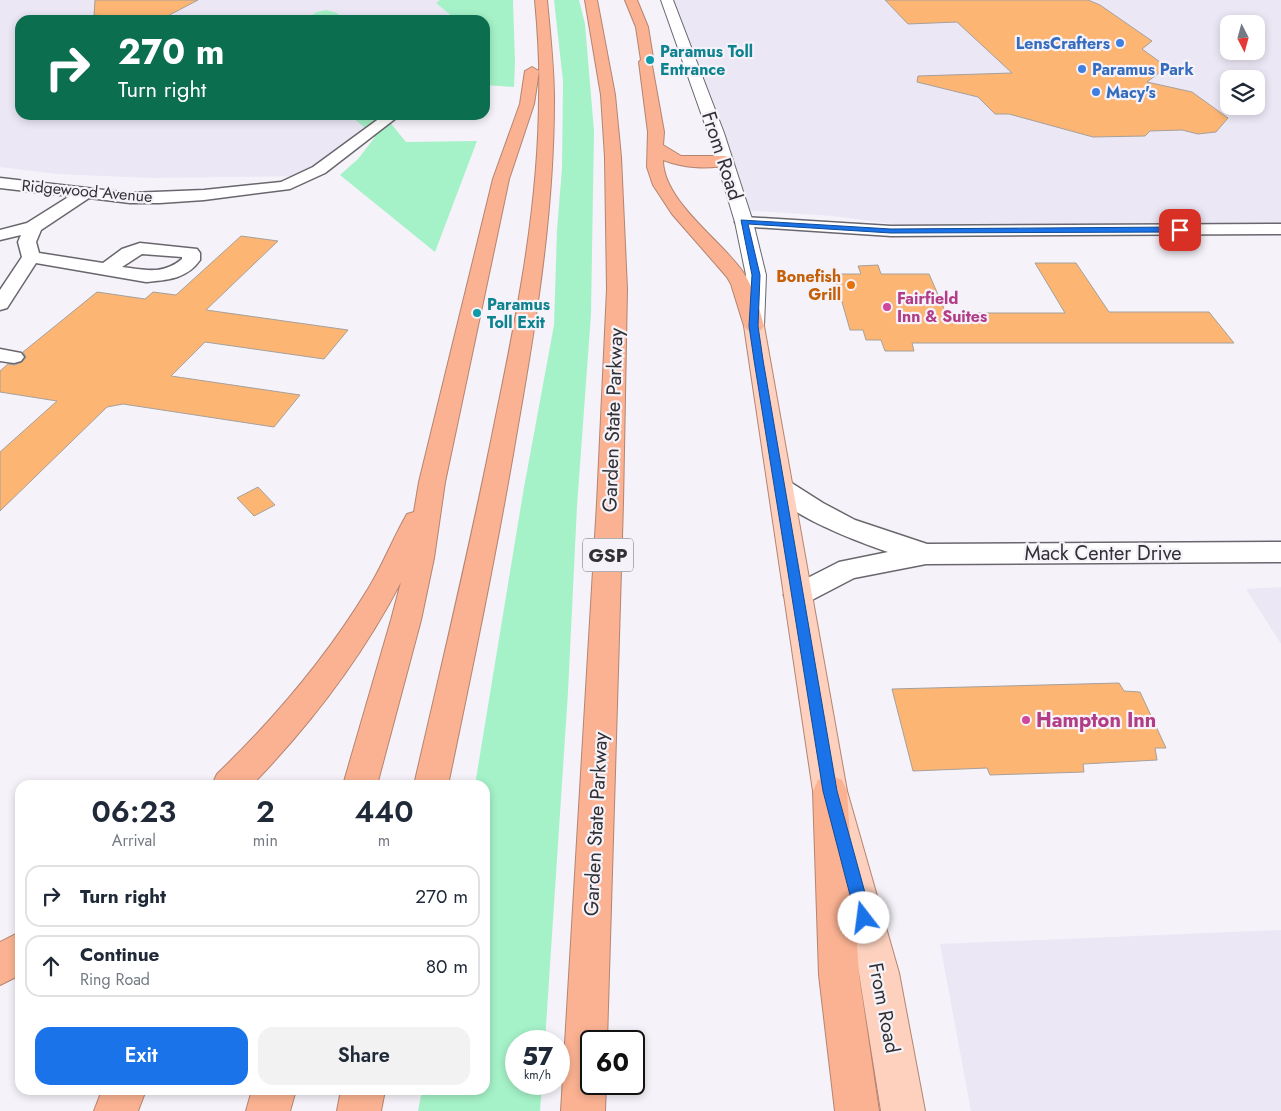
<!DOCTYPE html>
<style>
:root{--surface:#fff;--page:#f2f2f3;--text:#1f2937;--muted:#747a83;--line:#e0e1e3;--accent:#1a73e8}
body{margin:0;font-family:Jost,sans-serif;background:var(--page);color:var(--text);height:100vh;display:flex;flex-direction:column;font-size:19px;white-space:nowrap}
*{box-sizing:border-box;margin:0}
p{font-size:16px;color:var(--muted)}
.icon{flex:none;width:28px;height:28px;fill:none;stroke:currentColor;stroke-width:2;stroke-linecap:round;stroke-linejoin:round}
.map{position:relative;flex:1;overflow:hidden}
.drawer{position:absolute;left:15px;top:780px;width:475px;height:315px;display:flex;flex-direction:column;background:var(--surface);border-radius:15px;box-shadow:0 2px 8px #0003}
.drawer>*{flex:none}
.banner{position:absolute;left:15px;top:15px;width:475px;height:105px;border-radius:15px;box-shadow:0 2px 8px #0003;background:#0b6e4f;color:#fff;overflow:hidden}
.needle{width:32px;rotate:174deg}
.controls{position:absolute;left:1220px;top:15px;display:grid;gap:10px}
.controls a{display:grid;place-items:center;width:45px;height:45px;border-radius:10px;background:var(--surface);box-shadow:0 2px 8px #0003;font-size:25px}
.speed{position:absolute;left:505px;top:1030px;display:flex;gap:10px;font-size:25px;font-weight:700;text-align:center}
.speed>*{display:grid;place-content:center;width:65px;height:65px;border-radius:50%;background:var(--surface);box-shadow:0 2px 8px #0003;line-height:1}
.speed small{font-size:12px;font-weight:400}
.speed .limit{border:2px solid #111;border-radius:8px;background:#fff;color:#111}
.pin{position:absolute;display:grid;place-items:center;width:42px;height:42px;color:#fff;margin:-21px;border-radius:10px;box-shadow:0 2px 8px #0006}
.me{position:absolute;width:55px;margin:-28px;rotate:345deg;stroke-linejoin:round;filter:drop-shadow(0 0 4px #0008)}
.turn{display:flex;align-items:center;gap:18px;height:105px;padding:0 20px;font-size:22px}
.turn .icon{width:65px;height:65px;stroke-width:2.5}
.turn b{display:block;font-size:35px;line-height:42px}
.eta{display:flex;justify-content:space-evenly;align-items:center;height:85px;text-align:center}
.eta b{font-size:30px;font-weight:600;line-height:35px}
.primary-button{display:flex;gap:10px;margin-top:auto;padding:10px 20px}
.primary-button a{flex:1;height:58px;border-radius:15px;background:var(--accent);color:#fff;font-size:20px;font-weight:600;line-height:58px;text-align:center}
.primary-button a+a{background:var(--page);color:var(--text)}
ul{padding:0;list-style:none}
li{display:flex;align-items:center;gap:15px;height:62px;margin:0 10px 8px;padding:0 10px;border:2px solid var(--line);border-radius:15px}
li div{flex:1}
li b{display:block;font-size:19px}
li em{font-style:normal}
.map>svg:first-child{display:block}
</style>
<div class="map">
<svg width="1281" height="1111" viewBox="0 0 1281 1111">
<rect width="100%" height="100%" fill="#f5f2f9"/>
<g fill="#ece7f5" fill-rule="evenodd">
<polygon points="0,0 440,0 436,3 454,18 453,20 20,20 20,115 350,115 370,132 308,176 151,178 57,174 0,167"/>
<path d="M667,0h614v229l-336,2 -112,-15 -94,-6zM1229,24h27v27h-27zM1229,79h27v27h-27z"/>
<polygon points="1281,587 1281,644 1246,589"/>
<polygon points="1281,930 1281,1111 971,1111 940,944"/>
</g>
<g fill="#a5f2c8">
<polygon points="440,0 513,0 515,63 514,87 485,85 485,20 453,20 454,18 436,3"/>
<polygon points="554,0 579,0 585,24 594,131 591,314 577,506 568,692 545,1041 516,1041 516,1084 542,1084 540,1111 418,1111 422,1090 485,1090 485,785 475,785 523,493 554,325 557,230 562,168 563,81"/>
<polygon points="326,10 337,13 343,20 304,20 317,12"/>
<polygon points="350,115 384,115 406,142 477,141 435,252 340,175 358,159 375,137"/>
</g>
<g fill="#fcb573" stroke="#a6a09b">
<polygon points="95,0 198,0 160,20 94,15"/>
<polygon points="885,0 1088,0 1100,5 1152,41 1142,49 1160,62 1160,72 1147,82 1192,92 1228,118 1216,132 1198,134 1182,130 1150,131 1145,136 1093,137 1009,114 995,114 978,97 917,82 918,76 1012,73 957,22 908,24"/>
<polygon points="241,236 278,241 206,310 348,330 324,359 205,342 171,376 300,395 274,427 123,404 107,407 0,511 0,452 57,401 0,392 0,371 8,364 15,365 22,362 26,357 23,352 97,292 145,299 153,292 176,295"/>
<polygon points="1035,263 1076,263 1109,312 1209,312 1234,343 912,343 914,351 885,351 881,340 866,340 863,330 850,330 834,274 861,274 858,266 878,265 881,274 929,274 946,313 1065,313"/>
<polygon points="258,487 275,505 254,516 237,498"/>
<polygon points="1119,683 1124,691 1140,692 1166,748 1155,748 1157,760 1083,764 1084,772 990,775 987,768 913,771 892,689"/>
</g>
<g fill="none" stroke-linecap="round" stroke-linejoin="round">
<defs>
<g id="street">
<path d="M384,115h16l-75,58 -35,16 -86,11 -44,3h-30l-41,-5 -48,32 -5,12 3,11 64,10 19,-14 18,-6 57,6 3,4v7c-13,19 -33,20 -54,22l-110,-19 -29,45 -7,2v-20l22,-33 -4,-15 3,-7 -21,5v-10l27,-7 43,-27 -70,-8v-10l130,15 74,-3 77,-8 32,-15zM142,254l40,3v2c-19,16 -37,11 -60,8z"/>
<polygon points="744,217 891,226 1281,224 1281,234 891,236 738,226 735,222 738,218"/>
<polygon points="0,349 21,353 24,357 21,361 14,363 0,361"/>
<path d="M781,480l9,2 33,21 32,17 72,24 354,-2v20l-355,2 -72,14 -46,24 -10,4 -10,-4 -4,-7 4,-7 51,-26 49,-10c-30,-10 -104,-38 -119,-64l3,-6z"/>
</g>
<polygon id="secondary" points="661,0 673,0 724,133 753,222 766,275 764,326 761,330 754,332 747,330 744,326 746,275 735,222 708,133"/>
<polygon id="primary" points="754,320 761,322 764,326 847,791 899,973 925,1111 881,1111 859,973 813,791 744,326 747,322"/>
<g id="highway">
<path d="M535,0h12c3,33 7,66 7,100 0,109 -17,217 -36,325 -20,120 -45,240 -70,360h-34c28,-121 57,-242 81,-364 22,-107 44,-216 44,-325 1,-32 -1,-64 -4,-96z"/>
<polygon points="585,0 597,0 615,95 621,157 627,289 623,503 607,1041 591,1041 591,1084 606,1084 605,1111 561,1111 597,503 607,289 605,157 601,95"/>
<path d="M625,0h12l11,27 5,31 -2,2 13,72 -1,13 18,11h44l6,2 2,3 -2,3c-22,6 -47,4 -68,-4 0,41 58,80 80,112 11,16 16,36 21,54l-3,4 -7,2 -7,-2 -3,-4 -13,-42 -4,-7 -55,-63 -19,-29 -6,-18 1,-35 -9,-70 2,-2 -5,-33z"/>
<path d="M532,67l7,4 -5,33 -25,75 -64,303 -11,76 -13,62 -44,165h-34l48,-165 10,-38c-39,75 -90,142 -149,203h-40l5,-11c58,-56 109,-116 151,-185 15,-24 25,-51 39,-75l7,-2 5,-30 74,-303 27,-75 5,-33z"/>
<polygon points="830,775 842,780 847,791 859,975 879,1111 835,1111 819,975 813,791 818,780"/>
<polygon points="20,932 20,975 0,985 0,942"/>
<polygon points="102,1090 146,1090 138,1111 94,1111"/>
<polygon points="252,1090 296,1090 290,1111 246,1111"/>
<polygon points="341,1090 385,1090 381,1111 337,1111"/>
</g>
</defs>
<use href="#street" stroke="#69676d" stroke-width="3"/>
<use href="#secondary" stroke="#69676d" stroke-width="2"/>
<use href="#primary" stroke="#b48471" stroke-width="2"/>
<use href="#highway" stroke="#b48471" stroke-width="2"/>
<use href="#street" fill="#fff" fill-rule="evenodd"/>
<use href="#secondary" fill="#fff" fill-rule="evenodd"/>
<use href="#primary" fill="#fdd1be" fill-rule="evenodd"/>
<use href="#highway" fill="#fbb292" fill-rule="evenodd"/>
</g>
<polygon fill="#1a73e8" stroke="#114b97" points="741,220 891,229 1180,227 1184,230 1180,232 891,233 748,224 760,275 758,326 763,360 837,791 872,918 870,924 864,926 859,924 856,918 823,791 754,360 749,326 752,275"/>
<g fill="#3f7fe0" stroke="#f5f2f9" stroke-width="2">
<circle cx="1120" cy="43" r="5"/>
<circle cx="1082" cy="69" r="5"/>
<circle cx="1096" cy="92" r="5"/>
</g>
<g fill="#0f9aa8" stroke="#f5f2f9" stroke-width="2">
<circle cx="650" cy="60" r="5"/>
<circle cx="477" cy="313" r="5"/>
</g>
<circle fill="#e8710a" stroke="#f5f2f9" stroke-width="2" cx="851" cy="285" r="5"/>
<g fill="#d1479c" stroke="#f5f2f9" stroke-width="2">
<circle cx="887" cy="307" r="5"/>
<circle cx="1026" cy="720" r="5"/>
</g>
<g text-anchor="middle" dominant-baseline="central" stroke-width="4.5" stroke-linejoin="round" paint-order="stroke">
<g font-size="16" font-weight="bold" fill="#366cbe" stroke="#f5f2f9" text-anchor="start">
<text x="1110" y="43" text-anchor="end">LensCrafters</text>
<text x="1092" y="69">Paramus Park</text>
<text x="1106" y="92">Macy's</text>
</g>
<g font-size="16" font-weight="bold" fill="#0d838f" stroke="#f5f2f9" text-anchor="start">
<text x="660" y="51">Paramus Toll<tspan x="660" dy="18">Entrance</tspan></text>
<text x="487" y="304">Paramus<tspan x="487" dy="18">Toll Exit</tspan></text>
</g>
<g font-size="16" fill="#313033" stroke="#f5f2f9">
<text transform="translate(87 191) rotate(5)">Ridgewood Avenue</text>
</g>
<g font-size="16" font-weight="bold" fill="#c56008" stroke="#f5f2f9" text-anchor="end">
<text x="841" y="276">Bonefish<tspan x="841" dy="18">Grill</tspan></text>
</g>
<g font-size="16" font-weight="bold" fill="#b23c85" stroke="#f5f2f9" text-anchor="start">
<text x="897" y="298">Fairfield<tspan x="897" dy="18">Inn &amp; Suites</tspan></text>
</g>
<rect fill="#f5f2f9" stroke="#6c6a6e" stroke-width="1" x="583" y="538.5" width="50" height="33" rx="4"/>
<g font-size="19" font-weight="bold" fill="#313033">
<text x="608" y="555">GSP</text>
</g>
<g font-size="20" fill="#313033" stroke="#f5f2f9">
<text transform="translate(722 156) rotate(72)">From Road</text>
<text transform="translate(613 420) rotate(-88)">Garden State Parkway</text>
<text x="1103" y="553">Mack Center Drive</text>
<text transform="translate(596 824) rotate(-87)">Garden State Parkway</text>
<text transform="translate(884 1008) rotate(79)">From Road</text>
</g>
<g font-size="20" font-weight="bold" fill="#b23c85" stroke="#f5f2f9" text-anchor="start">
<text x="1036" y="720">Hampton Inn</text>
</g>
</g>
</svg>
<div class="controls">
<a><svg class="needle" viewBox="-14 -14 28 28"><path d="M0-13l5 13h-10z" fill="#e53935"/><path d="M0 13l5-13h-10z" fill="#747a83"/></svg></a>
<a><svg class="icon" aria-label="layers" viewBox="0 0 24 24"><path d="M12 4l9 5-9 5-9-5zM3 14l9 5 9-5"/></svg></a>
</div>
<div class="speed"><div>57<small>km/h</small></div><div class="limit">60</div></div>
<div class="pin" style="left:1180px;top:230px;background:#d93025"><svg class="icon" aria-label="arrive" viewBox="0 0 24 24"><path d="M6 21V4h12l-3 4 3 4H6"/></svg></div>
<svg class="me" style="left:864px;top:918px" viewBox="-20 -20 40 40"><circle r="19" fill="#fff"/><path d="M0-13L10 11 0 6-10 11z" fill="#1a73e8"/></svg>
<div class="banner">
<div class="turn"><svg class="icon" aria-label="right" viewBox="0 0 24 24"><path d="M7 20v-9h11M14 6l5 5-5 5"/></svg><div><b>270 m</b>Turn right</div></div>
</div>
<section class="drawer">
<div class="eta">
<div><b>06:23</b><p>Arrival</p></div>
<div><b>2</b><p>min</p></div>
<div><b>440</b><p>m</p></div>
</div>
<ul>
<li><svg class="icon" aria-label="right" viewBox="0 0 24 24"><path d="M7 20v-9h11M14 6l5 5-5 5"/></svg><div><b>Turn right</b></div><em>270 m</em></li>
<li><svg class="icon" aria-label="ahead" viewBox="0 0 24 24"><path d="M12 20V5M6 11l6-6 6 6"/></svg><div><b>Continue</b><p>Ring Road</p></div><em>80 m</em></li>
</ul>
<div class="primary-button"><a>Exit</a><a>Share</a></div>
</section>
</div>
